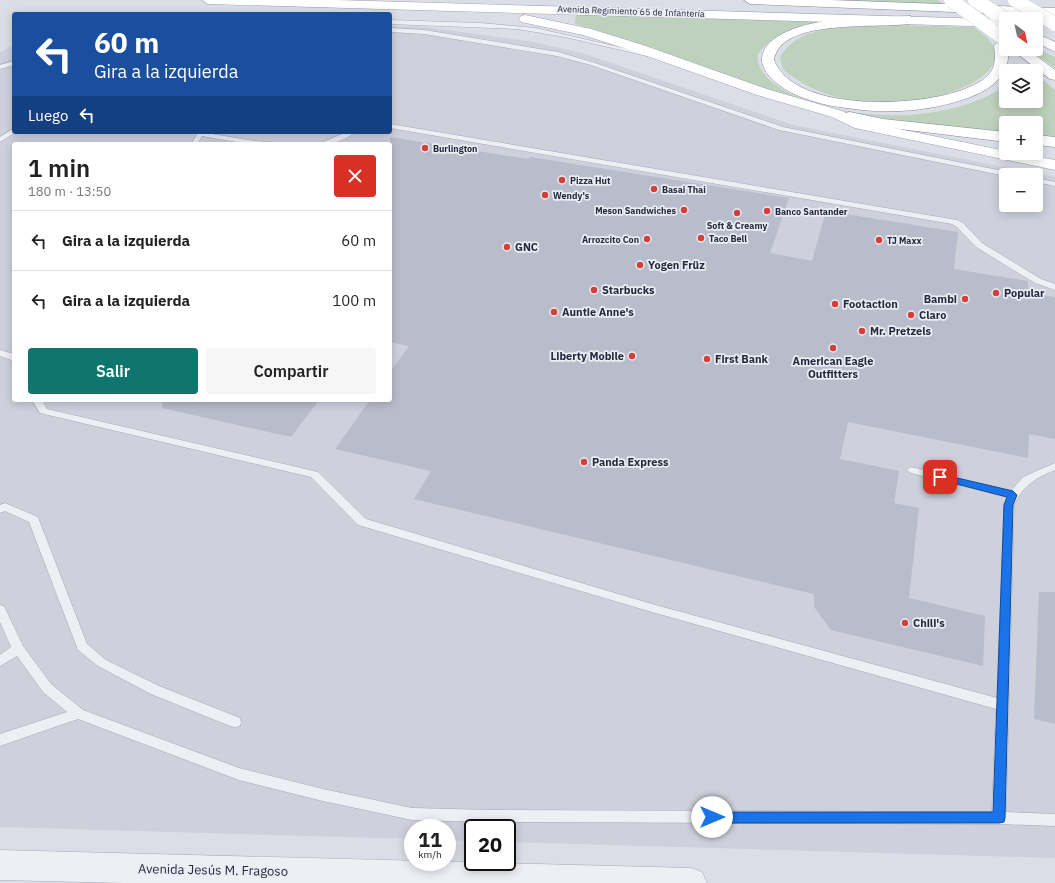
<!DOCTYPE html>
<html lang="es">
<meta charset="utf-8">
<style>
:root{--surface:#fff;--page:#f6f6f6;--text:#222;--muted:#767676;--line:#e0e0e0;--accent:#0f766e}
body{margin:0;font-family:"IBM Plex Sans",sans-serif;background:var(--page);color:var(--text);height:100vh;display:flex;flex-direction:column;font-size:15px;white-space:nowrap}
*{box-sizing:border-box;margin:0}
p{font-size:13px;color:var(--muted)}
.icon{flex:none;width:22px;height:22px;fill:none;stroke:currentColor;stroke-width:2;stroke-linecap:round;stroke-linejoin:round}
.map{position:relative;flex:1;overflow:hidden}
.sheet{position:absolute;left:12px;top:142px;width:380px;height:260px;display:flex;flex-direction:column;background:var(--surface);border-radius:4px;box-shadow:0 2px 10px #0003}
.sheet>*{flex:none}
.hud{position:absolute;left:12px;top:12px;width:380px;height:122px;border-radius:4px;box-shadow:0 2px 10px #0003;background:#1a4fa0;color:#fff;overflow:hidden}
.needle{width:26px;rotate:147deg}
.controls{position:absolute;left:999px;top:12px;display:grid;gap:8px}
.controls a{display:grid;place-items:center;width:44px;height:44px;border-radius:4px;background:var(--surface);box-shadow:0 2px 10px #0003;font-size:20px}
.speed{position:absolute;left:404px;top:819px;display:flex;gap:8px;font-size:20px;font-weight:700;text-align:center}
.speed>*{display:grid;place-content:center;width:52px;height:52px;border-radius:50%;background:var(--surface);box-shadow:0 2px 10px #0003;line-height:1}
.speed small{font-size:10px;font-weight:400}
.speed .limit{border:2px solid #111;border-radius:6px;background:#fff;color:#111}
.pin{position:absolute;display:grid;place-items:center;width:34px;height:34px;color:#fff;margin:-17px;border-radius:8px;box-shadow:0 2px 6px #0006}
.me{position:absolute;width:44px;margin:-22px;rotate:90deg;stroke-linejoin:round;filter:drop-shadow(0 0 3px #0008)}
.turn{display:flex;align-items:center;gap:14px;height:84px;padding:0 16px;font-size:18px}
.turn .icon{width:52px;height:52px;stroke-width:2.5}
.turn b{display:block;font-size:28px;line-height:34px}
.then{display:flex;align-items:center;height:38px;padding:0 16px;background:#0003;gap:8px;font-size:15px}
.round{display:grid;place-items:center;flex:none;width:42px;height:42px;border-radius:4px;background:var(--page)}
.headline{display:flex;align-items:center;justify-content:space-between;height:68px;padding:0 16px}
h1{font-size:24px;font-weight:600;line-height:30px}
.button{display:flex;gap:8px;margin-top:auto;padding:8px 16px}
.button a{flex:1;height:46px;border-radius:4px;background:var(--accent);color:#fff;font-size:16px;font-weight:600;line-height:46px;text-align:center}
.button a+a{background:var(--page);color:var(--text)}
ul{padding:0;list-style:none}
li{display:flex;align-items:center;gap:12px;height:60px;padding:0 16px;border-top:1px solid var(--line)}
li div{flex:1}
li b{display:block;font-size:15px}
li em{font-style:normal}
.map>svg:first-child{display:block}
</style>
<div class="map">
<svg width="1055" height="883" viewBox="0 0 1055 883">
<rect width="100%" height="100%" fill="#dcdee7"/>
<path fill="#ced0dc" fill-rule="evenodd" d="M390,26l36,1 107,15 49,11 211,72 262,52v681l-548,-16v-14h-34v13l-26,-1v-12h-34v11l-413,-12v-775l14,-7v87h376zM14,144h376v256h-376zM1006,175h30v30h-30z"/>
<g fill="#bed1bc">
<polygon points="785,0 938,0 943,4"/>
<path d="M576,12l245,8 2,4c-24,6 -49,8 -65,30 -2,11 5,20 14,28 35,28 104,37 148,32 29,-3 63,-12 86,-29v16h30v-27l19,16v48l-19,-2v-13h-30v10c-60,-7 -121,-12 -180,-26 -86,-21 -166,-60 -251,-83z"/>
<path d="M893,25l81,2c6,5 15,10 19,19 16,34 -59,54 -83,56 -38,3 -82,-1 -114,-23 -3,-3 -9,-5 -12,-9 -2,-3 -3,-8 -4,-12 17,-36 80,-32 113,-33z"/>
<polygon points="1036,48 1055,57 1055,68 1028,49 1036,49"/>
</g>
<g fill="#b9bcca">
<polygon points="390,137 528,159 530,157 789,198 770,253 812,261 826,211 958,232 954,269 1028,281 1028,293 1055,297 1055,439 1029,434 1028,458 848,422 840,459 899,471 894,503 919,508 909,598 985,616 983,666 831,630 814,607 814,594 414,499 431,471 335,449 370,400 390,400 390,372 409,346 390,342"/>
<polygon points="162,400 319,400 291,437 162,408"/>
<polygon points="1039,592 1055,592 1055,724 1034,719"/>
</g>
<g fill="none" stroke-linecap="round" stroke-linejoin="round">
<defs>
<g id="service">
<polygon points="390,20 481,23 535,28 654,55 651,57 565,37 517,29 390,24"/>
<polygon points="390,28 424,30 558,52 595,63 783,127 1013,173 1017,175 1006,176 779,130 591,65 557,56 424,34 390,32"/>
<polygon points="14,61 14,65 0,69 0,65"/>
<polygon points="390,124 957,220 963,223 982,243 1041,279 1055,284 1055,290 1035,283 976,247 957,227 952,224 390,128"/>
<polygon points="14,128 14,132 16,132 0,142 0,137"/>
<polygon points="200,132 255,141 272,142 275,144 248,144 202,136 197,144 191,144 198,133"/>
<path d="M347,132h8c-10,9 -24,12 -37,12z"/>
<polygon points="1036,178 1055,182 1055,186 1036,182"/>
<polygon points="0,350 14,354 14,361 0,356"/>
<path d="M32,400h10l5,9 271,63 48,47 286,85 345,94 7,-193 3,-8 -96,-24 -5,-3 5,-3 100,24 12,-14 32,-14v7c-19,8 -32,15 -41,35l-8,307 49,2v12l-56,-2 -508,-2 -79,-2 -89,-19 -84,-21 -161,-61 -78,27v-12l67,-22 -24,-20 -26,-36 -17,10v-11l11,-8 -11,-25v-17l4,1 19,40 28,38 32,26 156,58 84,21 89,19 79,2 501,2 4,-103 -344,-97 -294,-87 -47,-48 -271,-64z"/>
<polygon points="5,503 38,517 39,520 87,644 106,660 159,686 240,718 241,722 240,726 235,727 230,726 151,694 98,666 78,650 29,522 5,511 0,513 0,505"/>
</g>
<polygon id="tertiary" points="0,850 691,868 702,872 707,883 124,883 0,880"/>
<g id="primary">
<polygon points="202,0 336,0 990,19 984,15 986,12 1055,12 1055,20 993,19 1006,19 1006,27 208,4"/>
<polygon points="525,15 591,29 643,45 767,89 842,111 865,122 1006,151 1006,153 1018,153 1055,160 1055,170 855,128 832,117 757,95 633,51 583,35 521,22 519,19 521,16"/>
</g>
<g id="motorway">
<polygon points="744,0 830,0 1055,8 1055,16 750,4"/>
<path d="M910,16l6,4 -2,3c-31,7 -133,-7 -140,37 21,54 150,47 193,28 9,-4 20,-9 25,-18 4,-8 3,-16 2,-24l7,-8 5,-1v12h2c3,27 -18,41 -40,49 -37,13 -76,16 -114,11 -20,-2 -44,-7 -62,-16 -43,-23 -39,-51 7,-66 35,-11 74,-9 111,-11z"/>
<polygon points="1036,33 1055,42 1055,52 1036,42"/>
<polygon points="1011,49 1027,49 1055,70 1055,80 1050,79"/>
<polygon points="850,112 883,119 1006,132 1006,142 883,127 845,119 843,116 845,113"/>
<polygon points="1036,135 1055,137 1055,147 1036,145"/>
</g>
</defs>
<use href="#service" stroke="#a5a8b4" stroke-width="1"/>
<use href="#tertiary" stroke="#a5a8b4" stroke-width="1"/>
<use href="#primary" stroke="#9ba0b3" stroke-width="1"/>
<use href="#motorway" stroke="#83889e" stroke-width="1"/>
<use href="#service" fill="#eeeff5" fill-rule="evenodd"/>
<use href="#tertiary" fill="#eeeff5" fill-rule="evenodd"/>
<use href="#primary" fill="#fff" fill-rule="evenodd"/>
<use href="#motorway" fill="#fff" fill-rule="evenodd"/>
<defs>
<g id="motorway-bridge">
<polyline points="951,0 1006,40"/>
<polyline points="975,0 1006,19"/>
<polyline points="1015,0 1055,24"/>
</g>
</defs>
<use href="#motorway-bridge" stroke="#83889e" stroke-width="14" stroke-linecap="butt"/>
<use href="#motorway-bridge" stroke="#fff" stroke-width="14"/>
</g>
<polygon fill="#1a73e8" stroke="#114b97" points="940,474 1013,491 1017,495 1013,505 1005,818 1004,822 999,823 712,823 707,821 705,817 707,813 712,812 993,812 1004,505 1007,497 937,479 935,477"/>
<g fill="#d33f39" stroke="#ebedf4" stroke-width="1.5">
<circle cx="425" cy="148" r="4"/>
<circle cx="562" cy="180" r="4"/>
<circle cx="654" cy="189" r="4"/>
<circle cx="545" cy="195" r="4"/>
<circle cx="684" cy="210" r="4"/>
<circle cx="767" cy="211" r="4"/>
<circle cx="737" cy="213" r="4"/>
<circle cx="701" cy="238" r="4"/>
<circle cx="647" cy="239" r="4"/>
<circle cx="879" cy="240" r="4"/>
<circle cx="507" cy="247" r="4"/>
<circle cx="640" cy="265" r="4"/>
<circle cx="594" cy="290" r="4"/>
<circle cx="996" cy="293" r="4"/>
<circle cx="965" cy="299" r="4"/>
<circle cx="835" cy="304" r="4"/>
<circle cx="554" cy="312" r="4"/>
<circle cx="911" cy="315" r="4"/>
<circle cx="862" cy="331" r="4"/>
<circle cx="833" cy="348" r="4"/>
<circle cx="632" cy="356" r="4"/>
<circle cx="707" cy="359" r="4"/>
<circle cx="584" cy="462" r="4"/>
<circle cx="905" cy="623" r="4"/>
</g>
<g text-anchor="middle" dominant-baseline="central" stroke-width="3.5" stroke-linejoin="round" paint-order="stroke">
<g font-size="9" fill="#25293d" stroke="#ebedf4">
<text transform="translate(631 11) rotate(2)">Avenida Regimiento 65 de Infantería</text>
</g>
<g font-size="9" font-weight="bold" fill="#25293d" stroke="#ebedf4" text-anchor="start">
<text x="433" y="148">Burlington</text>
<text x="570" y="180">Pizza Hut</text>
<text x="662" y="189">Basai Thai</text>
<text x="553" y="195">Wendy's</text>
<text x="676" y="210" text-anchor="end">Meson Sandwiches</text>
<text x="775" y="211">Banco Santander</text>
<text x="737" y="225" text-anchor="middle">Soft &amp; Creamy</text>
<text x="709" y="238">Taco Bell</text>
<text x="639" y="239" text-anchor="end">Arrozcito Con</text>
<text x="887" y="240">TJ Maxx</text>
</g>
<g font-size="11" font-weight="bold" fill="#25293d" stroke="#ebedf4" text-anchor="start">
<text x="515" y="247">GNC</text>
<text x="648" y="265">Yogen Früz</text>
<text x="602" y="290">Starbucks</text>
<text x="1004" y="293">Popular</text>
<text x="957" y="299" text-anchor="end">Bambi</text>
<text x="843" y="304">Footaction</text>
<text x="562" y="312">Auntie Anne's</text>
<text x="919" y="315">Claro</text>
<text x="870" y="331">Mr. Pretzels</text>
<text x="624" y="356" text-anchor="end">Liberty Mobile</text>
<text x="715" y="359">First Bank</text>
<text x="833" y="361" text-anchor="middle">American Eagle<tspan x="833" dy="13">Outfitters</tspan></text>
<text x="592" y="462">Panda Express</text>
<text x="913" y="623">Chili's</text>
</g>
<g font-size="13" fill="#25293d" stroke="#ebedf4">
<text transform="translate(213 870) rotate(1)">Avenida Jesús M. Fragoso</text>
</g>
</g>
</svg>
<div class="controls">
<a><svg class="needle" viewBox="-14 -14 28 28"><path d="M0-13l5 13h-10z" fill="#e53935"/><path d="M0 13l5-13h-10z" fill="#767676"/></svg></a>
<a><svg class="icon" aria-label="layers" viewBox="0 0 24 24"><path d="M12 4l9 5-9 5-9-5zM3 14l9 5 9-5"/></svg></a>
<a>+</a>
<a>−</a>
</div>
<div class="speed"><div>11<small>km/h</small></div><div class="limit">20</div></div>
<div class="pin" style="left:940px;top:477px;background:#d93025"><svg class="icon" aria-label="arrive" viewBox="0 0 24 24"><path d="M6 21V4h12l-3 4 3 4H6"/></svg></div>
<svg class="me" style="left:712px;top:817px" viewBox="-20 -20 40 40"><circle r="19" fill="#fff"/><path d="M0-13L10 11 0 6-10 11z" fill="#1a73e8"/></svg>
<div class="hud">
<div class="turn"><svg class="icon" aria-label="left" viewBox="0 0 24 24"><path d="M17 20v-9H6M10 6l-5 5 5 5"/></svg><div><b>60 m</b>Gira a la izquierda</div></div>
<div class="then">Luego<svg class="icon" aria-label="left" viewBox="0 0 24 24"><path d="M17 20v-9H6M10 6l-5 5 5 5"/></svg></div>
</div>
<section class="sheet">
<div class="headline"><div><h1>1 min</h1><p>180 m · 13:50</p></div><a class="round" style="background:#d93025;color:#fff"><svg class="icon" aria-label="close" viewBox="0 0 24 24"><path d="M6 6l12 12M18 6L6 18"/></svg></a></div>
<ul>
<li><svg class="icon" aria-label="left" viewBox="0 0 24 24"><path d="M17 20v-9H6M10 6l-5 5 5 5"/></svg><div><b>Gira a la izquierda</b></div><em>60 m</em></li>
<li><svg class="icon" aria-label="left" viewBox="0 0 24 24"><path d="M17 20v-9H6M10 6l-5 5 5 5"/></svg><div><b>Gira a la izquierda</b></div><em>100 m</em></li>
</ul>
<div class="button"><a>Salir</a><a>Compartir</a></div>
</section>
</div>
